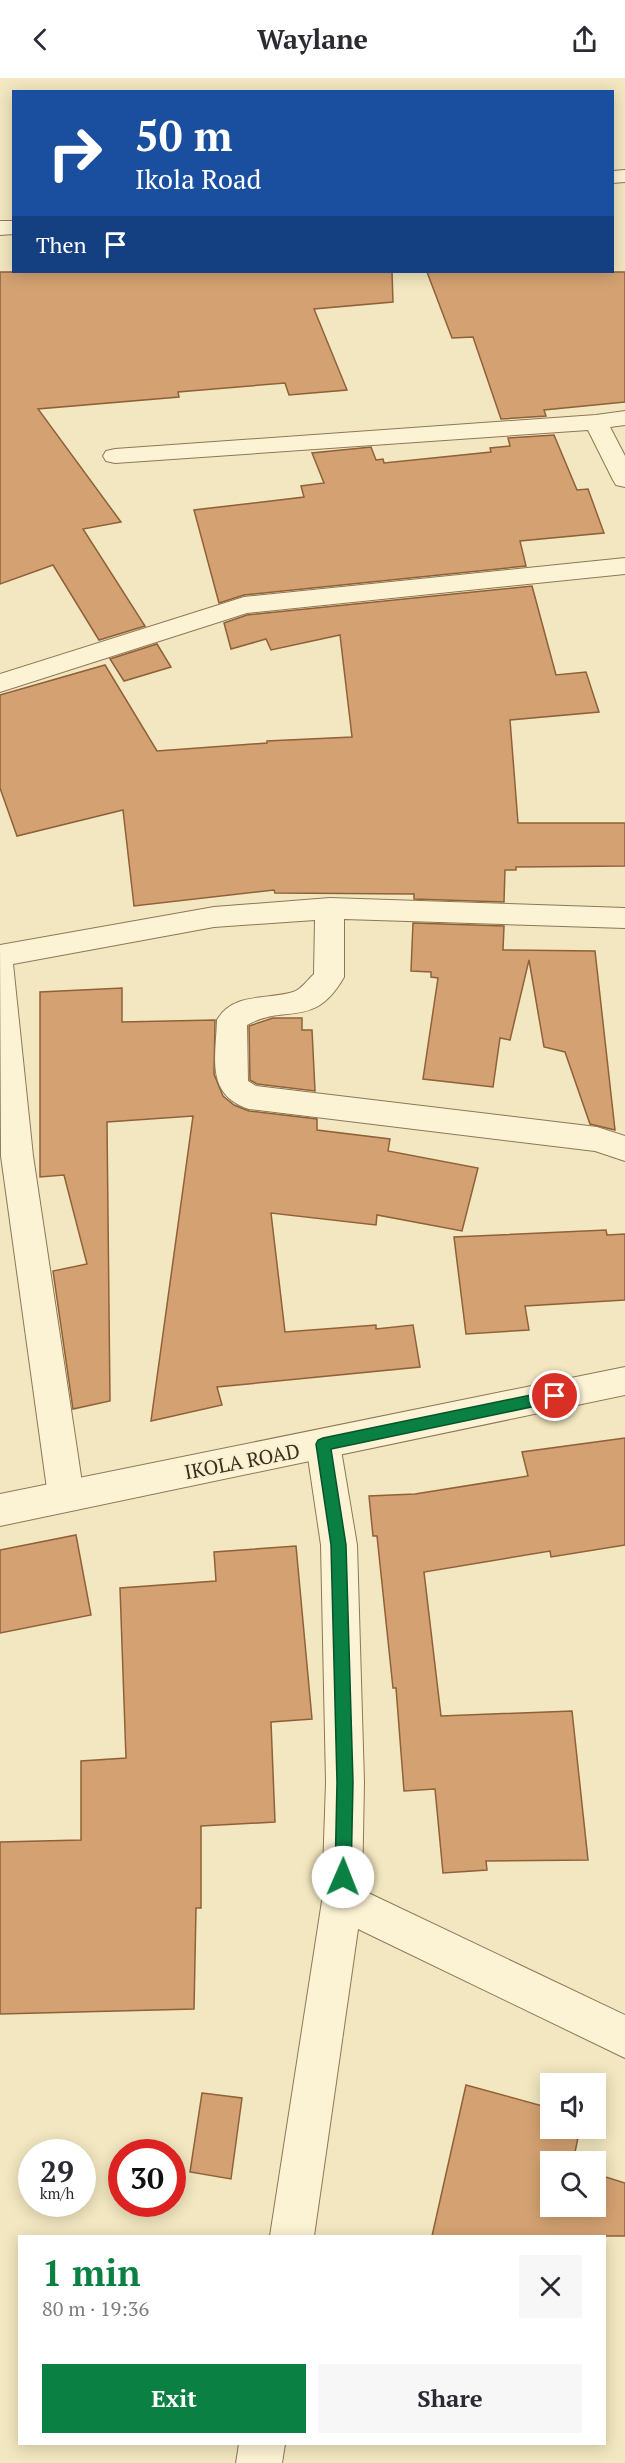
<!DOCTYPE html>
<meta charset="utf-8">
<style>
:root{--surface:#fff;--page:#f7f7f7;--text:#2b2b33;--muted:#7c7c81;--accent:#0b8043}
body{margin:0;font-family:"PT Serif",serif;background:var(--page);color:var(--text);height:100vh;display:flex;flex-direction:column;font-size:22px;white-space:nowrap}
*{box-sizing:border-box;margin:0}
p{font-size:20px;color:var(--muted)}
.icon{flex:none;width:33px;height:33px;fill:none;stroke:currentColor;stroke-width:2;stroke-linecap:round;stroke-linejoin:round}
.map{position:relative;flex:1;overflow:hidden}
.side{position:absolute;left:18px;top:2157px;width:588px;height:210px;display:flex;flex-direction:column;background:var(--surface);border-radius:0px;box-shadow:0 3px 15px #0003}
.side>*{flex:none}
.banner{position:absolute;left:12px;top:12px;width:602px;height:183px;border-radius:0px;box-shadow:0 3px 15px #0003;background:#1a4fa0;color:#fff;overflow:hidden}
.tools{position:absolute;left:540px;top:1995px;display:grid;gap:12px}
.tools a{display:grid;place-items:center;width:66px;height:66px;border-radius:0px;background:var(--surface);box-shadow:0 3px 15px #0003;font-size:30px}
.speed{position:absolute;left:18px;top:2061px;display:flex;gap:12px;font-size:30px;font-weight:700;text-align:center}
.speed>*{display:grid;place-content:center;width:78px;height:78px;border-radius:50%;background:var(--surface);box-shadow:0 3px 15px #0003;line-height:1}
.speed small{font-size:15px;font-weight:400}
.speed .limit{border:9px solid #d22;background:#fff;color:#111}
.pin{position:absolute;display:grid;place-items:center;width:51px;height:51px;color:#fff;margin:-26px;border:3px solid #fff;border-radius:50%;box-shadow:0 2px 6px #0007}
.me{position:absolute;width:66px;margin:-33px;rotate:1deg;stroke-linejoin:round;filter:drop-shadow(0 0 4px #0008)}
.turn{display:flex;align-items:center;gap:21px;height:126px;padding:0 24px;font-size:27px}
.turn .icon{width:78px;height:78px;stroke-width:2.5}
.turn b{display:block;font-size:42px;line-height:51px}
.then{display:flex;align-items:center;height:57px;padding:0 24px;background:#0003;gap:12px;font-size:22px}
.round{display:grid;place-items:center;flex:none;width:63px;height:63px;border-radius:0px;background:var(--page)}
.head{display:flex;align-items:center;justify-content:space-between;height:102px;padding:0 24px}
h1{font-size:36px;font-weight:600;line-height:45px;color:var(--accent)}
.primary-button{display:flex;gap:12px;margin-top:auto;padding:12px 24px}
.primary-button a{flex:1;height:69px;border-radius:0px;background:var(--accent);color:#fff;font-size:24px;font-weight:600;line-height:69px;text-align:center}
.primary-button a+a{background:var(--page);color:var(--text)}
header{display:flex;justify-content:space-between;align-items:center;height:78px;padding:0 24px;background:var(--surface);font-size:27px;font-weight:600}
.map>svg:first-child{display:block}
</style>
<header><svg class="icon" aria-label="back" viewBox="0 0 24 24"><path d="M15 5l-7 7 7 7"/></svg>Waylane<svg class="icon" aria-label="share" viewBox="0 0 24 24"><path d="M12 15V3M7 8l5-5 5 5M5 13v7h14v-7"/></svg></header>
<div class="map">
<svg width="625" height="2385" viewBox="0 0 625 2385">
<rect width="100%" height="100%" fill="#f2e7c0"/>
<g fill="#d4a272" stroke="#8f6139" stroke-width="1.5">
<polygon points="0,194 392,194 393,224 314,231 347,312 289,317 285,305 178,314 179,319 38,331 121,444 83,451 145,548 99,562 53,487 0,506"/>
<polygon points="427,194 625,194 625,324 544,332 546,338 501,341 473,259 452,260"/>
<polygon points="554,357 577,412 588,411 604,455 520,463 526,488 244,517 219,525 194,432 304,419 301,408 324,405 312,375 371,369 376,382 383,381 384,385 491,374 490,370 510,368 508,360"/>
<polygon points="532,508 556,597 586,594 599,634 510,642 518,745 625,745 625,788 516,789 516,792 505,792 504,824 414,821 414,816 275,815 274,812 134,828 123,732 17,758 0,710 0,617 105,587 157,673 267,665 267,663 352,659 340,557 271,572 266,561 231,571 224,545 247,537"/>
<polygon points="157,566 171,589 124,603 110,581"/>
<polygon points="413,845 504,848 503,872 595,873 615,1052 590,1046 565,974 544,969 529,882 510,962 500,960 493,1009 423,1001 438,900 431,899 431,894 411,893"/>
<polygon points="122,910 122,944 215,942 214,996 223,1018 234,1027 249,1033 317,1041 317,1052 390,1061 388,1073 478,1090 462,1153 377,1137 376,1147 271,1135 285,1254 376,1247 376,1251 413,1247 420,1289 217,1309 222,1327 151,1343 193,1038 107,1044 110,1323 73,1331 53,1193 87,1186 64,1097 40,1099 40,914"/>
<polygon points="273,940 302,940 302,952 312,952 315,1013 257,1006 250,1002 249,948"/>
<polygon points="606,1152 607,1157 625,1156 625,1222 525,1228 529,1252 466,1256 454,1159"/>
<polygon points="625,1360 625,1467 551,1479 550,1473 424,1494 441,1638 572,1633 588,1782 486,1783 487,1792 443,1795 435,1711 404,1713 396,1610 393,1610 377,1458 373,1458 369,1418 415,1416 528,1398 522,1374"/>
<polygon points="76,1457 91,1537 0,1555 0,1472"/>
<polygon points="296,1468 312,1641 271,1644 275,1744 201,1748 201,1830 196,1830 194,1931 0,1936 0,1764 81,1762 81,1683 126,1680 120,1510 216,1503 214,1474"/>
<polygon points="466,2007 550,2030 550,2050 580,2050 573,2084 550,2084 550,2128 596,2128 596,2096 625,2105 625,2158 432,2158"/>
<polygon points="202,2015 242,2020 231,2101 190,2094"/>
</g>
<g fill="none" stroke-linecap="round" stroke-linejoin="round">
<defs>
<g id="minor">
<polygon points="625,92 625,104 612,105 612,93"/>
<polygon points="0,143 14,143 14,156 0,157"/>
<polygon points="625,333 625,347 610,349 625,378 625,409 616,407 613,402 588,352 115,385 106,383 103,378 106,373 115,371 596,337"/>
<polygon points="625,480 625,496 247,535 0,614 0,596 244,519"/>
<path d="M330,820l295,10v20l-281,-9v58c-30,53 -58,26 -97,48l1,56 8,5 341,41 28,9v25l-30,-10 -346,-42c-44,-14 -33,-52 -32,-89 16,-28 51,-20 76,-28 8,-2 15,-13 21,-18l1,-54 -101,7 -201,37 20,192 51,340 -5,11 -13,4 -13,-4 -5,-11 -47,-340 -1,-211 214,-38z"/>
<polygon points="323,1351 335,1355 340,1366 357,1467 364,1704 362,1812 625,1937 625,1980 358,1851 314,2158 270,2158 322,1823 326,1704 321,1467 306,1366 311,1355"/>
<polygon points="239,2366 285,2366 282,2385 236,2385"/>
</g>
<polygon id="tertiary" points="625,1289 625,1317 0,1448 0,1416"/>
</defs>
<use href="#minor" stroke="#8e7756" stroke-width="2"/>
<use href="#tertiary" stroke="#8e7756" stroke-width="2"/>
<use href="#minor" fill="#fcf3d4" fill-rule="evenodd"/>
<use href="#tertiary" fill="#fcf3d4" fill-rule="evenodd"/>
</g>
<polygon fill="#0b8043" stroke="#07532c" stroke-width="1.5" points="555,1312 560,1314 563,1318 560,1322 555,1324 331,1371 346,1467 353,1704 351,1799 349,1805 343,1807 337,1805 335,1799 337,1704 331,1467 316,1366 318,1362 323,1360"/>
<g text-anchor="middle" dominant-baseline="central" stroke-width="4.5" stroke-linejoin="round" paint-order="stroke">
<g font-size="20" fill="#3c2d1c" stroke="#f9f0d1">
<text transform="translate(242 1383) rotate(-11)">IKOLA ROAD</text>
</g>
</g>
</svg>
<div class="tools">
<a><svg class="icon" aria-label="sound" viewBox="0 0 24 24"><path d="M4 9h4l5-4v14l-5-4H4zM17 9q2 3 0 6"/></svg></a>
<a><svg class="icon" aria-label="search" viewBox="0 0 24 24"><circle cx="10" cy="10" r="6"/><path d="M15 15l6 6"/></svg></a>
</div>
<div class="speed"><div>29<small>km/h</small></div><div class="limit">30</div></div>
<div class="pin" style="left:555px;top:1318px;background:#d93025"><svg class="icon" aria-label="arrive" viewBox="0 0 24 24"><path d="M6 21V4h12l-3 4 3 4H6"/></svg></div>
<svg class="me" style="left:343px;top:1799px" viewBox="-20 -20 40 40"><circle r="19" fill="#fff"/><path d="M0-13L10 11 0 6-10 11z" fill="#0b8043"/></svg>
<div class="banner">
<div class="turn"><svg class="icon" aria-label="right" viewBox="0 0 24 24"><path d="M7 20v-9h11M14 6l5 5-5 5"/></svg><div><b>50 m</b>Ikola Road</div></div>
<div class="then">Then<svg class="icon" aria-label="arrive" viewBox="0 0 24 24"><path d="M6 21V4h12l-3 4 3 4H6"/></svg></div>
</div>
<section class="side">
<div class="head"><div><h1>1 min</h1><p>80 m · 19:36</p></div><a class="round"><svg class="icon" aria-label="close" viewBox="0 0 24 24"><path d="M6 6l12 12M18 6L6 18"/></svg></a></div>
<div class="primary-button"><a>Exit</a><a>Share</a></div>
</section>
</div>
